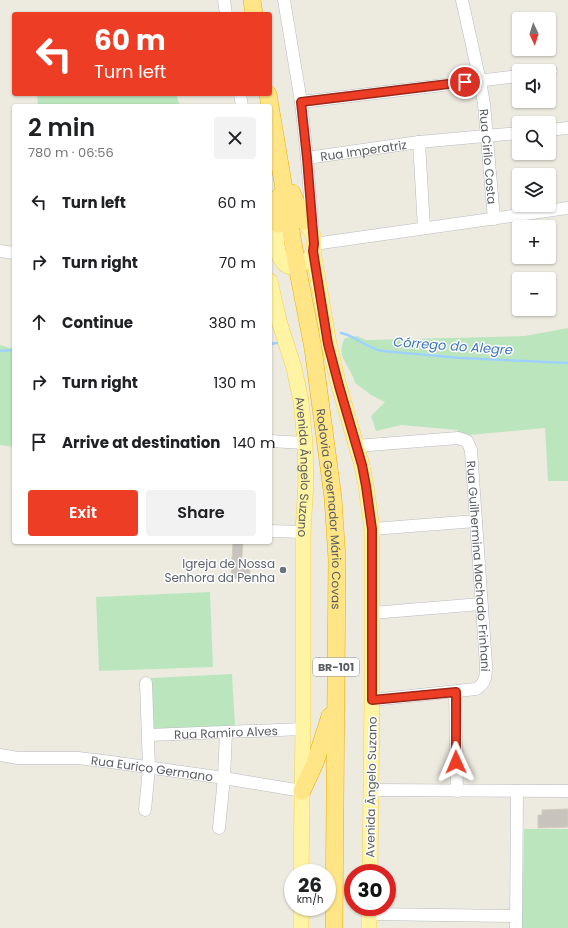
<!DOCTYPE html>
<meta charset="utf-8">
<style>
:root{--surface:#fff;--page:#f2f2f2;--text:#202124;--muted:#757577;--accent:#ee3d25}
body{margin:0;font-family:Poppins,sans-serif;background:var(--page);color:var(--text);height:100vh;display:flex;flex-direction:column;font-size:15px;white-space:nowrap}
*{box-sizing:border-box;margin:0}
p{font-size:13px;color:var(--muted)}
.icon{flex:none;width:22px;height:22px;fill:none;stroke:currentColor;stroke-width:2;stroke-linecap:round;stroke-linejoin:round}
.map{position:relative;flex:1;overflow:hidden}
.details{position:absolute;left:12px;top:104px;width:260px;height:440px;display:flex;flex-direction:column;background:var(--surface);border-radius:4px;box-shadow:0 1px 3px #0004}
.details>*{flex:none}
.top-card{position:absolute;left:12px;top:12px;width:260px;height:84px;border-radius:4px;box-shadow:0 1px 3px #0004;background:#ee3d25;color:#fff;overflow:hidden}
.needle{width:26px;rotate:176deg}
.tools{position:absolute;left:512px;top:12px;display:grid;gap:8px}
.tools a{display:grid;place-items:center;width:44px;height:44px;border-radius:4px;background:var(--surface);box-shadow:0 1px 3px #0004;font-size:20px}
.speed{position:absolute;left:284px;top:864px;display:flex;gap:8px;font-size:20px;font-weight:700;text-align:center}
.speed>*{display:grid;place-content:center;width:52px;height:52px;border-radius:50%;background:var(--surface);box-shadow:0 1px 3px #0004;line-height:1}
.speed small{font-size:10px;font-weight:400}
.speed .limit{border:6px solid #d22;background:#fff;color:#111}
.pin{position:absolute;display:grid;place-items:center;width:34px;height:34px;color:#fff;margin:-17px;border:2px solid #fff;border-radius:50%;box-shadow:0 1px 4px #0007}
.me{position:absolute;width:44px;margin:-22px;rotate:359deg;stroke-linejoin:round;filter:drop-shadow(0 0 3px #0008)}
.turn{display:flex;align-items:center;gap:14px;height:84px;padding:0 16px;font-size:18px}
.turn .icon{width:52px;height:52px;stroke-width:2.5}
.turn b{display:block;font-size:28px;line-height:34px}
.round{display:grid;place-items:center;flex:none;width:42px;height:42px;border-radius:4px;background:var(--page)}
.headline{display:flex;align-items:center;justify-content:space-between;height:68px;padding:0 16px}
h1{font-size:24px;font-weight:600;line-height:30px}
.action{display:flex;gap:8px;margin-top:auto;padding:8px 16px}
.action a{flex:1;height:46px;border-radius:4px;background:var(--accent);color:#fff;font-size:16px;font-weight:600;line-height:46px;text-align:center}
.action a+a{background:var(--page);color:var(--text)}
ul{padding:0;list-style:none}
li{display:flex;align-items:center;gap:12px;height:60px;padding:0 16px}
li div{flex:1}
li b{display:block;font-size:15px}
li em{font-style:normal}
.map>svg:first-child{display:block}
</style>
<div class="map">
<svg width="568" height="928" viewBox="0 0 568 928">
<rect width="100%" height="100%" fill="#edebe0"/>
<g fill="#bbe6bd">
<polygon points="37,94 176,94 180,106 38,106"/>
<path d="M568,328v153h-20l-3,-53 -86,8 -2,-6 -56,-5 -25,6 -5,-15 14,-14 -14,-7 -16,-12c-3,-17 -21,-25 -10,-45l12,-2 9,4 159,-4z"/>
<polygon points="0,345 14,349 14,447 0,445"/>
<polygon points="210,592 213,667 99,671 96,597"/>
<polygon points="232,674 235,725 153,730 151,678"/>
<polygon points="524,829 568,829 568,928 522,928"/>
</g>
<g fill="none" stroke-linecap="round" stroke-linejoin="round">
<g stroke="#9ed1ff" stroke-width="2.5">
<path d="M341,333c15,3 25,15 41,18l78,7 108,5"/>
<polyline points="270,344 277,343"/>
<polyline points="0,351 14,350"/>
</g>
</g>
<g fill="#c8c4bd" stroke="#d2ccbe">
<polygon points="233,542 243,542 241,569 250,569 249,579 231,578"/>
<polygon points="568,809 568,827 538,828 538,815 542,815 542,810"/>
</g>
<g fill="none" stroke-linecap="round" stroke-linejoin="round">
<defs>
<g id="minor">
<polyline points="224,0 226,14"/>
<polyline points="284,0 301,102 307,158 313,235"/>
<path id="s1" d="M462,0l18,81 4,23 10,115"/>
<polyline points="549,72 551,71"/>
<polyline points="240,94 242,106"/>
<polyline points="301,102 519,76"/>
<polyline points="549,130 568,128"/>
<polyline points="419,142 424,228"/>
<path id="s2" d="M307,158l112,-16 100,-9"/>
<polyline points="314,244 568,208"/>
<polyline points="0,251 14,253"/>
<polyline points="270,441 305,443"/>
<path id="s3" d="M356,446l102,-8 9,3 4,9 15,215c0,11 0,18 -10,24l-104,11"/>
<polyline points="372,529 476,521"/>
<polyline points="270,531 303,532"/>
<polyline points="372,613 481,604"/>
<polyline points="455,692 457,791"/>
<path id="s4" d="M149,735l154,-6"/>
<path id="s5" d="M0,755l18,3h60l33,4 113,16 78,13"/>
<polyline points="371,790 568,791"/>
<polyline points="145,810 149,768 146,683"/>
<polyline points="219,828 224,778 226,732"/>
<polyline points="369,914 516,916"/>
<polyline points="516,928 517,791"/>
</g>
<g id="major">
<path d="M289,217l15,4c4,5 9,11 10,19 0,3 0,9 -1,12 -4,11 -22,21 -30,10 -6,-7 -6,-18 -7,-27 0,-10 4,-15 13,-18z"/>
<polyline points="313,251 329,344 339,386 362,465 366,486 372,529 372,700 370,873"/>
<path id="s6" d="M270,281l9,40 15,47 7,33 4,42 1,39 -3,50v197l-2,144"/>
<polyline points="301,928 301,907"/>
<polyline points="369,928 369,907"/>
</g>
<g id="highway">
<polyline points="252,0 254,14"/>
<path id="s7" d="M268,94l29,172 16,82 20,150 4,61 -3,369"/>
<polyline points="292,193 304,221"/>
<polyline points="278,224 279,197"/>
<polyline points="302,791 315,763 330,716"/>
</g>
</defs>
<use href="#minor" stroke="#b8bbc0" stroke-width="13"/>
<use href="#major" stroke="#f6ce50" stroke-width="16"/>
<use href="#highway" stroke="#edad00" stroke-width="18"/>
<use href="#minor" stroke="#fff" stroke-width="12"/>
<use href="#major" stroke="#fff4a3" stroke-width="15"/>
<use href="#highway" stroke="#ffe585" stroke-width="17"/>
</g>
<g fill="none" stroke-linecap="round" stroke-linejoin="round">
<defs>
<polyline id="route" points="456,762 456,692 372,700 372,529 366,486 362,465 339,386 328,344 313,251 314,244 307,158 301,102 465,82"/>
</defs>
<use href="#route" stroke="#9b2818" stroke-width="10"/>
<use href="#route" stroke="#ee3d25" stroke-width="7"/>
</g>
<circle fill="#6b7280" stroke="#fff" stroke-width="1.5" cx="283" cy="570" r="4"/>
<g text-anchor="middle" dominant-baseline="central" stroke-width="3" stroke-linejoin="round" paint-order="stroke">
<rect fill="#fff" stroke="#8b8e91" stroke-width="1" x="313" y="658" width="46" height="18" rx="3"/>
<g font-size="11" font-weight="bold" fill="#595d62">
<text x="336" y="667">BR-101</text>
</g>
<g font-size="12" fill="#595d62" stroke="#fff">
<text stroke="none"><textPath href="#s2" startOffset="57">Rua Imperatriz</textPath></text>
<text stroke="none"><textPath href="#s1" startOffset="159">Rua Cirilo Costa</textPath></text>
<text stroke="none"><textPath href="#s6" startOffset="190">Avenida Ângelo Suzano</textPath></text>
<text stroke="none"><textPath href="#s7" startOffset="420">Rodovia Governador Mário Covas</textPath></text>
<text stroke="none"><textPath href="#s3" startOffset="238">Rua Guilhermina Machado Frinhani</textPath></text>
<text stroke="none"><textPath href="#s4" startOffset="77">Rua Ramiro Alves</textPath></text>
<text stroke="none"><textPath href="#s5" startOffset="153">Rua Eurico Germano</textPath></text>
<text transform="translate(371 787) rotate(-89)">Avenida Ângelo Suzano</text>
</g>
<g font-size="12" fill="#5b616d" stroke="#fff" text-anchor="end">
<text x="275" y="563">Igreja de Nossa<tspan x="275" dy="14">Senhora da Penha</tspan></text>
</g>
<g font-size="13" font-style="italic" fill="#3b75bd" stroke="#fff">
<text transform="translate(453 346) rotate(4)">Córrego do Alegre</text>
</g>
</g>
</svg>
<div class="tools">
<a><svg class="needle" viewBox="-14 -14 28 28"><path d="M0-13l5 13h-10z" fill="#e53935"/><path d="M0 13l5-13h-10z" fill="#757577"/></svg></a>
<a><svg class="icon" aria-label="sound" viewBox="0 0 24 24"><path d="M4 9h4l5-4v14l-5-4H4zM17 9q2 3 0 6"/></svg></a>
<a><svg class="icon" aria-label="search" viewBox="0 0 24 24"><circle cx="10" cy="10" r="6"/><path d="M15 15l6 6"/></svg></a>
<a><svg class="icon" aria-label="layers" viewBox="0 0 24 24"><path d="M12 4l9 5-9 5-9-5zM3 14l9 5 9-5"/></svg></a>
<a>+</a>
<a>−</a>
</div>
<div class="speed"><div>26<small>km/h</small></div><div class="limit">30</div></div>
<div class="pin" style="left:465px;top:82px;background:#d93025"><svg class="icon" aria-label="arrive" viewBox="0 0 24 24"><path d="M6 21V4h12l-3 4 3 4H6"/></svg></div>
<svg class="me" style="left:456px;top:762px" viewBox="-20 -20 40 40"><path d="M0-17L14 15 0 8-14 15z" fill="#ee3d25" stroke="#fff" stroke-width="4"/></svg>
<div class="top-card">
<div class="turn"><svg class="icon" aria-label="left" viewBox="0 0 24 24"><path d="M17 20v-9H6M10 6l-5 5 5 5"/></svg><div><b>60 m</b>Turn left</div></div>
</div>
<section class="details">
<div class="headline"><div><h1>2 min</h1><p>780 m · 06:56</p></div><a class="round"><svg class="icon" aria-label="close" viewBox="0 0 24 24"><path d="M6 6l12 12M18 6L6 18"/></svg></a></div>
<ul>
<li><svg class="icon" aria-label="left" viewBox="0 0 24 24"><path d="M17 20v-9H6M10 6l-5 5 5 5"/></svg><div><b>Turn left</b></div><em>60 m</em></li>
<li><svg class="icon" aria-label="right" viewBox="0 0 24 24"><path d="M7 20v-9h11M14 6l5 5-5 5"/></svg><div><b>Turn right</b></div><em>70 m</em></li>
<li><svg class="icon" aria-label="ahead" viewBox="0 0 24 24"><path d="M12 20V5M6 11l6-6 6 6"/></svg><div><b>Continue</b></div><em>380 m</em></li>
<li><svg class="icon" aria-label="right" viewBox="0 0 24 24"><path d="M7 20v-9h11M14 6l5 5-5 5"/></svg><div><b>Turn right</b></div><em>130 m</em></li>
<li><svg class="icon" aria-label="arrive" viewBox="0 0 24 24"><path d="M6 21V4h12l-3 4 3 4H6"/></svg><div><b>Arrive at destination</b></div><em>140 m</em></li>
</ul>
<div class="action"><a>Exit</a><a>Share</a></div>
</section>
</div>
